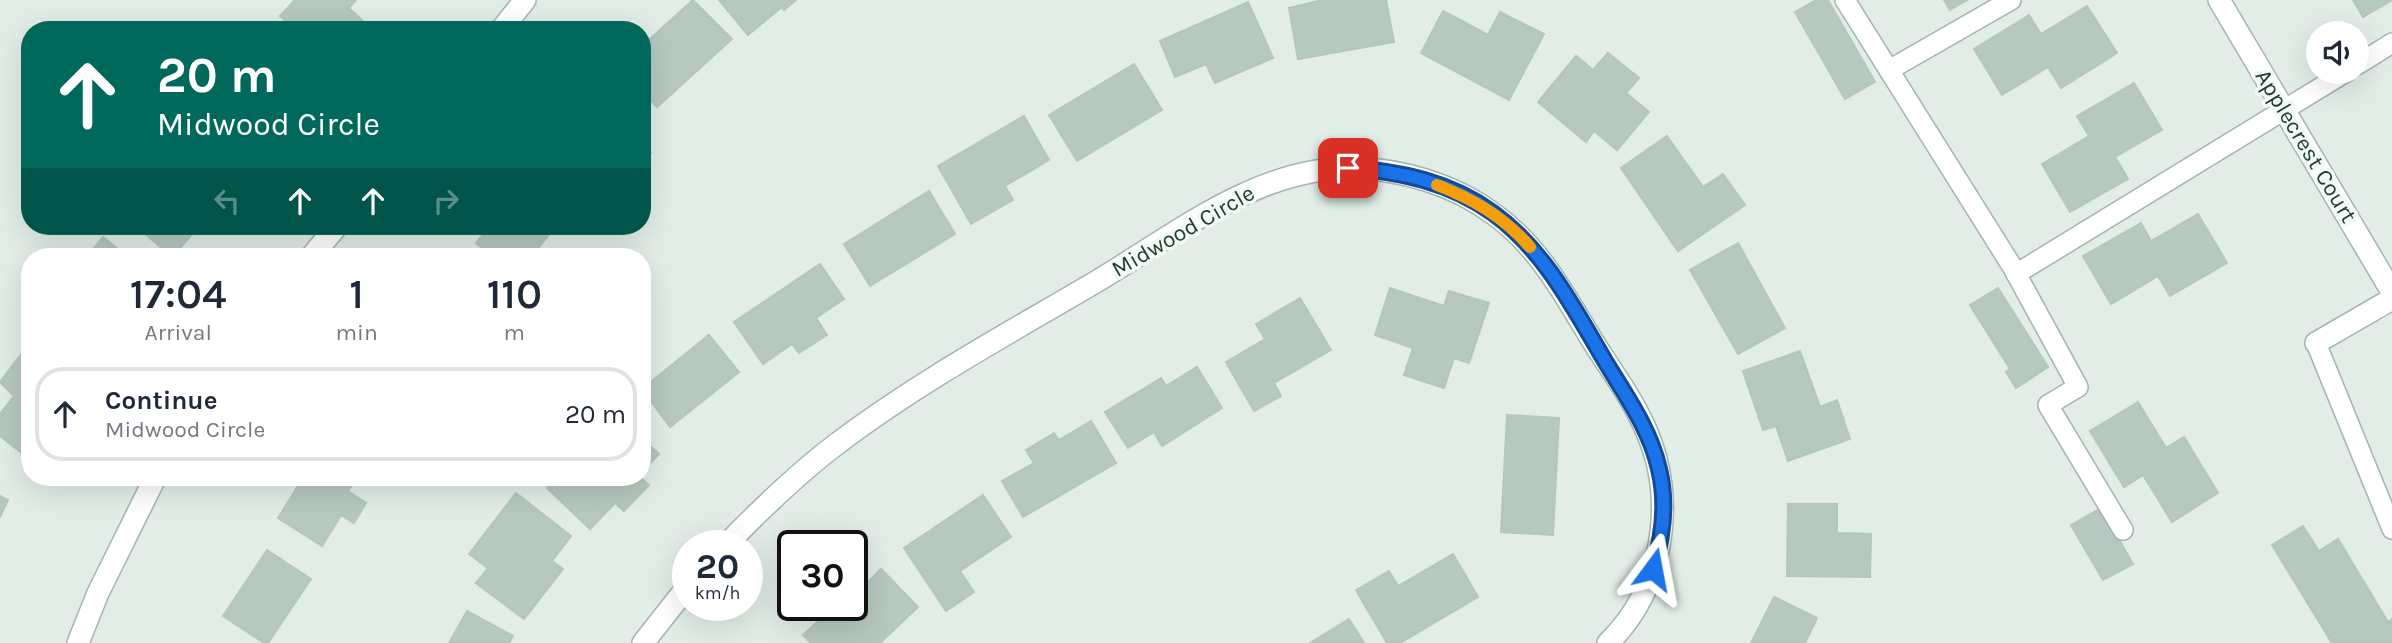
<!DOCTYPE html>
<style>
:root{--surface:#fff;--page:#f6f6f7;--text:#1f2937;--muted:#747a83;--line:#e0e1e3}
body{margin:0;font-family:Karla,sans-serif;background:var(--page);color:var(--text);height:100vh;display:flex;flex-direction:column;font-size:26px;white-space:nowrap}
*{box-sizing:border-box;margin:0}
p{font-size:23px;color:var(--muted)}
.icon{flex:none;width:38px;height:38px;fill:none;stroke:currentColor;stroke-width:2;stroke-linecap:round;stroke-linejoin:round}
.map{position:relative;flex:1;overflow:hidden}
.side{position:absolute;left:21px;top:248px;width:630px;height:238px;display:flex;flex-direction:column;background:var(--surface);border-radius:28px;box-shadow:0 7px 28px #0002}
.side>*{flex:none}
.banner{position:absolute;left:21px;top:21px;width:630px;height:214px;border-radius:28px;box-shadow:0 7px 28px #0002;background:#00695c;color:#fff;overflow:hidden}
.fabs{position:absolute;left:2306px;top:21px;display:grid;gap:14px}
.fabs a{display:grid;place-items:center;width:63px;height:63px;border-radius:50%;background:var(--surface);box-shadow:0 7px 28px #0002;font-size:35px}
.speed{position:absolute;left:672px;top:530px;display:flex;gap:14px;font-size:35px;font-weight:700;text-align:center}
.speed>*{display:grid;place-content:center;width:91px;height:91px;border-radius:50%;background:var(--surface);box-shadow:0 7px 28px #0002;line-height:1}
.speed small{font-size:18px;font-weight:400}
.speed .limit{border:4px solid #111;border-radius:10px;background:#fff;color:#111}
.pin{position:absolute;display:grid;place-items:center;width:60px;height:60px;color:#fff;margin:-30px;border-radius:14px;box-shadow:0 4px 10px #0006}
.me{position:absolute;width:77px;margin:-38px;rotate:13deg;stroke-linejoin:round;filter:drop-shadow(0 0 5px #0008)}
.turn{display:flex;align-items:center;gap:24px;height:147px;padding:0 21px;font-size:32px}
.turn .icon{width:91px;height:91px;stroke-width:2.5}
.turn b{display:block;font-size:49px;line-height:60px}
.lanes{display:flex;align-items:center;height:66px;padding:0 21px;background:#0003;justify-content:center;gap:35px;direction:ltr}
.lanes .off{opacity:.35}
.eta{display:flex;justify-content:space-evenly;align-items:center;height:119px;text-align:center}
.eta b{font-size:42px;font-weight:600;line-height:49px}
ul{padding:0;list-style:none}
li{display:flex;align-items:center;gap:21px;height:94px;margin:0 14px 10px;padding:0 7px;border:4px solid var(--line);border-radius:28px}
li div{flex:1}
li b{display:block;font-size:26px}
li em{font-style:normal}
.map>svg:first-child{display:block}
</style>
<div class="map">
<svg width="2392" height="643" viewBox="0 0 2392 643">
<rect width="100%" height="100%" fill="#e1ede6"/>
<g fill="#b6c8bf" stroke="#b3c7bc" stroke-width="2">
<polygon points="295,0 356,0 349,8 363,21 354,30 295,30 280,16"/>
<polygon points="693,0 732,39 657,107 642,91 642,65 653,56 643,45"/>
<polygon points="719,0 796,0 784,10 782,7 748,35"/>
<polygon points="1322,0 1386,0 1394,42 1298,59 1289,8"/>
<polygon points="1816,0 1828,0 1875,82 1845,99 1795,12"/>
<polygon points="1944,0 1967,0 1950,10"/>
<polygon points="2353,0 2392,0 2363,17"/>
<polygon points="1248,2 1273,58 1215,83 1206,64 1175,77 1160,41"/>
<polygon points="2087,6 2117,53 2061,88 2048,67 2002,95 1974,49 2029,15 2041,34"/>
<polygon points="1443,11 1488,35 1500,12 1544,34 1509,100 1421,53"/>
<polygon points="1608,53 1639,78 1626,93 1649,112 1617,150 1594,131 1586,142 1538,102 1576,56 1593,70"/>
<polygon points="1134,64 1162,110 1077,161 1049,115"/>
<polygon points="2134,83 2162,130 2115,157 2128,179 2070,212 2042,164 2089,136 2077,116"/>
<polygon points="1024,116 1049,160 1005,186 1013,200 971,224 938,166"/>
<polygon points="1667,136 1703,187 1723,174 1745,205 1678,251 1621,168"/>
<polygon points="642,144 651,153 642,162"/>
<polygon points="929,191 955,234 870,286 844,244"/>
<polygon points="2198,214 2227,263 2170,296 2158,276 2111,304 2083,256 2141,223 2151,241"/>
<polygon points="136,226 187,226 194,232 172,257"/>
<polygon points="490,226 556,226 531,257 493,257 476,243"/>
<polygon points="103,237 128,257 87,257"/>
<polygon points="1738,243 1785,328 1738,354 1690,270"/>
<polygon points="820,264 844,299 816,318 827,335 799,353 792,344 763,364 734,322"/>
<polygon points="1390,288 1444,306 1449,291 1489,303 1469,363 1454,358 1444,388 1404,375 1413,348 1375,335"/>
<polygon points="1998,288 2048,367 2016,388 2006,372 2010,369 1970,305"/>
<polygon points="1300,298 1331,350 1274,383 1281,396 1254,411 1226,362 1265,339 1256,324"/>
<polygon points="709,335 739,372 670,427 642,389"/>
<polygon points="1800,351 1820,407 1837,400 1850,439 1788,461 1776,426 1763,430 1743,371"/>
<polygon points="23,352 30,357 28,458 0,436 0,414 14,396 0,382"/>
<polygon points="1197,367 1222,408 1162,446 1154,432 1128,448 1105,412 1161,378 1166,386"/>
<polygon points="2138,402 2166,448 2184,437 2218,493 2172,522 2143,475 2124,487 2090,431"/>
<polygon points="1507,415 1559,418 1553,535 1501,532"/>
<polygon points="1091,421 1116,463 1023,517 1002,481 1034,463 1026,450 1054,433 1059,440"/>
<polygon points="642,438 659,454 642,472"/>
<polygon points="303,478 357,478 348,491 366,503 354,523 341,515 322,546 278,518"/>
<polygon points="557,478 641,478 649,485 624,511 615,503 590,529 547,488"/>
<polygon points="516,493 571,536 552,561 563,569 524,619 476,583 488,568 469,554"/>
<polygon points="983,495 1011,537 960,571 974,592 946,611 904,548"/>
<polygon points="0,496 8,500 0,517"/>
<polygon points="1788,504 1837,504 1837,533 1871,534 1870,577 1787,576"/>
<polygon points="2101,508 2133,564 2103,580 2071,525"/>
<polygon points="2303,526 2319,551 2338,539 2388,622 2392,619 2392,643 2332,643 2272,545"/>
<polygon points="267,550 311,579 268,643 264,643 223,616"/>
<polygon points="1453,554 1478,597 1400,643 1387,643 1356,590 1389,571 1398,586"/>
<polygon points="881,569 918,607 880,643 811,643 803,635 834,606 852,606 852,590 856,594"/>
<polygon points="1774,597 1817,618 1805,643 1751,643"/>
<polygon points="467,611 513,636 509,643 449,643"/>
<polygon points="1349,619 1364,643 1310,643"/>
</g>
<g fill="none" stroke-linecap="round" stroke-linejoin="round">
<defs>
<g id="lane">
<polyline points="1845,0 2013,268 2078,387 2048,405 2123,530"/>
<polyline points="2357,65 2392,43"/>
<polyline points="1889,70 2011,0"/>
<polyline points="2016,274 2346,72"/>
<polyline points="2316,343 2392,529"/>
</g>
<g id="street">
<polyline points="2219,0 2392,292"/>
<polyline points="501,30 525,0"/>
<polyline points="311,257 337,226"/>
<polyline points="2316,343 2392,299"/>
<path d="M725,546c36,-37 73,-73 113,-103 82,-62 173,-111 261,-163 77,-46 158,-112 252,-112 50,1 103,16 144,47 44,32 69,79 97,125 18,29 41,59 54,90 31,70 18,159 -38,213"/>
<polyline points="78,643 98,593 155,478"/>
<polyline points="643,643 688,586"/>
</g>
</defs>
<use href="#lane" stroke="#a3b5ad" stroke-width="22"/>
<use href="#street" stroke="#a3b5ad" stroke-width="24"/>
<use href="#lane" stroke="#fff" stroke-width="19"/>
<use href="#street" stroke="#fff" stroke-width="21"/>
</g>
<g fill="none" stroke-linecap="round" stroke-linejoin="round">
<defs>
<path id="route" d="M1348,168c52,3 102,14 145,45 52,38 80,94 112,148 21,35 45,68 54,108 8,33 4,68 -6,100"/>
</defs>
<use href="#route" stroke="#114b97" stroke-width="18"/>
<use href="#route" stroke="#1a73e8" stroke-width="12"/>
<path stroke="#f59e0b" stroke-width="12" d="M1437,185c36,14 67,32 93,62"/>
</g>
<g text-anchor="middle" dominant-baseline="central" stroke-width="7" stroke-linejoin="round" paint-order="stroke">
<g font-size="23" fill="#203f33" stroke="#f2f9f5">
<text transform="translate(2306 146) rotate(59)">Applecrest Court</text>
<text transform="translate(1183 231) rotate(-30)">Midwood Circle</text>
</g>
</g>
</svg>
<div class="fabs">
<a><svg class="icon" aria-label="sound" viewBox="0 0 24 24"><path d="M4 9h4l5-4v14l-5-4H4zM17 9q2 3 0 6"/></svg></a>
</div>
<div class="speed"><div>20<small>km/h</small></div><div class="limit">30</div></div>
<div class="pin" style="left:1348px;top:168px;background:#d93025"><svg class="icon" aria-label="arrive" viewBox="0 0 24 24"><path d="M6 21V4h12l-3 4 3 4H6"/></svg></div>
<svg class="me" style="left:1653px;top:569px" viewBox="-20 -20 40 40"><path d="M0-17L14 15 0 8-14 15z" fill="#1a73e8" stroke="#fff" stroke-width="4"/></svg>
<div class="banner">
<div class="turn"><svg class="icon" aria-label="ahead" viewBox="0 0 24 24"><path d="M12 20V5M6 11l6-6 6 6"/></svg><div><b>20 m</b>Midwood Circle</div></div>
<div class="lanes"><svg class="icon off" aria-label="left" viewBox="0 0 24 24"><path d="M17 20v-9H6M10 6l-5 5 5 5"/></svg><svg class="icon" aria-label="ahead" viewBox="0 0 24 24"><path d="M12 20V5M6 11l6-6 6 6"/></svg><svg class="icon" aria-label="ahead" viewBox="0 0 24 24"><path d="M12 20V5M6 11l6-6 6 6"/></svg><svg class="icon off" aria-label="right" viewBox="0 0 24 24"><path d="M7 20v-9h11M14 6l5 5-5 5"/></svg></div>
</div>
<section class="side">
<div class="eta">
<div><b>17:04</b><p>Arrival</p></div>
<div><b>1</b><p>min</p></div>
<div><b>110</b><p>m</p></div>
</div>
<ul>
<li><svg class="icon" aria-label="ahead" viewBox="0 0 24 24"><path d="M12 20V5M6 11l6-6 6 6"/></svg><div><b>Continue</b><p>Midwood Circle</p></div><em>20 m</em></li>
</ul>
</section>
</div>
